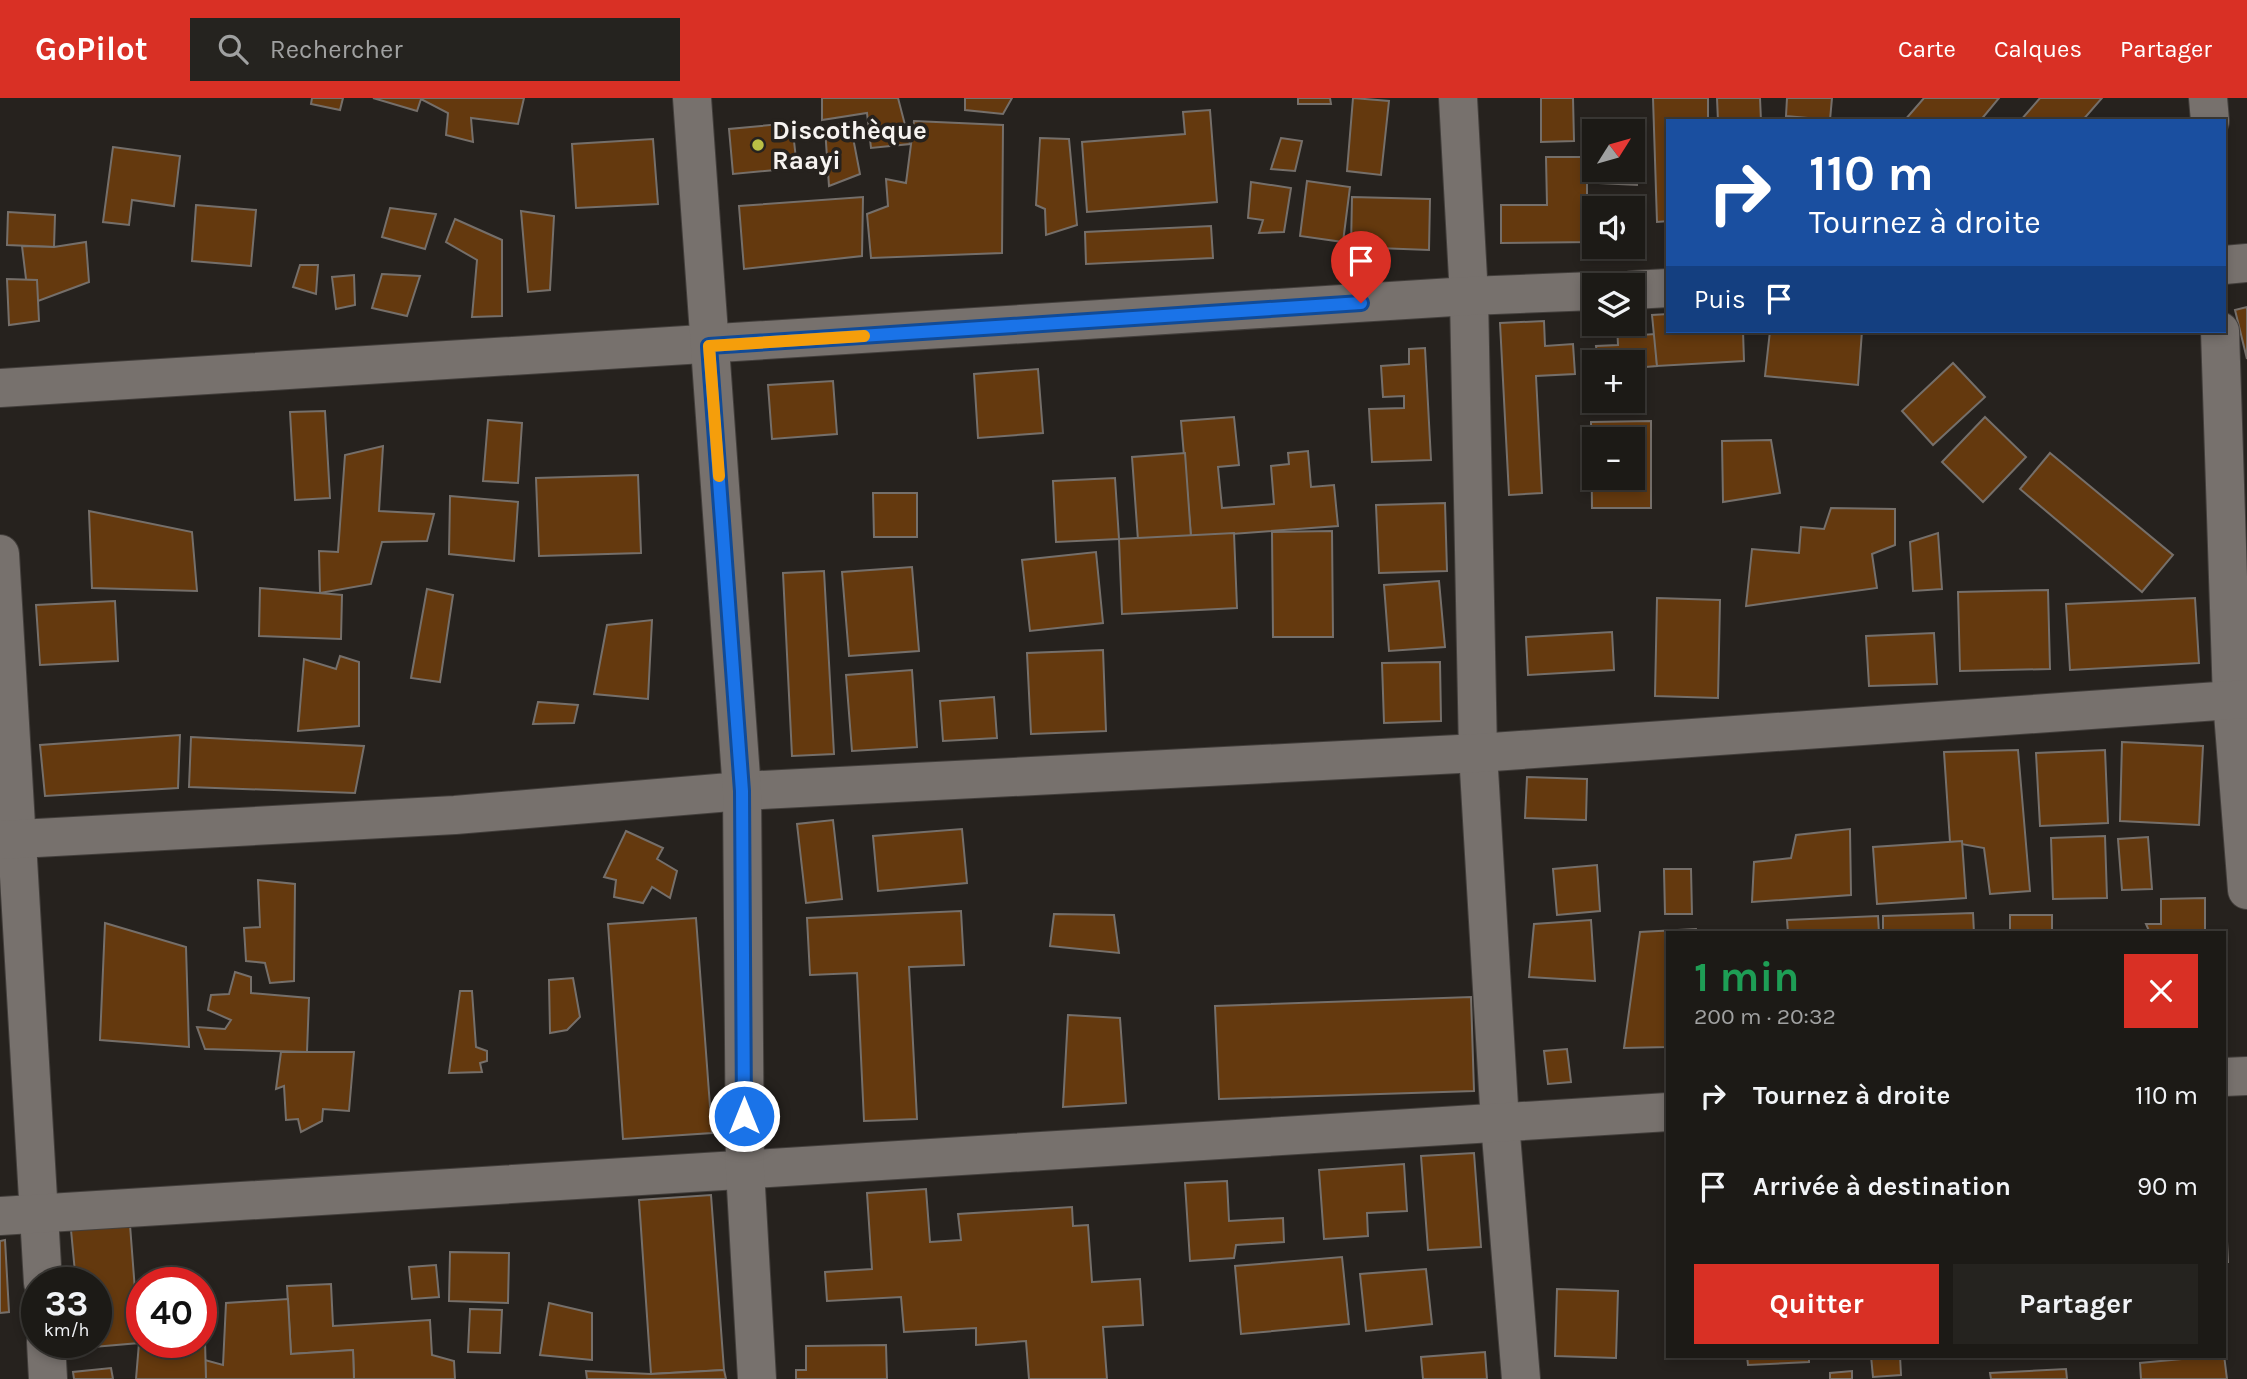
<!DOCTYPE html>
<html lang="fr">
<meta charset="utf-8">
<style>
:root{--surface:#1c1a16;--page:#25231f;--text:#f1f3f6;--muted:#a0a1a1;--line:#3a3835;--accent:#d93025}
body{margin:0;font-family:Karla,sans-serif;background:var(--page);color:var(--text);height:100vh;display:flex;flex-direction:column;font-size:26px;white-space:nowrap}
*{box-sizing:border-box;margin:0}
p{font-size:23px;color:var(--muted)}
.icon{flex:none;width:38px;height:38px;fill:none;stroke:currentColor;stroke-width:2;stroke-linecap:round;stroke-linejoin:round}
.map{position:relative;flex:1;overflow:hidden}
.side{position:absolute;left:1666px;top:833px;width:560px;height:427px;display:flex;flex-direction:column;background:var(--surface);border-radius:0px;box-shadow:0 4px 10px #0003,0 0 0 2px var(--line)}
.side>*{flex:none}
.hud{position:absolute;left:1666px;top:21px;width:560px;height:214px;border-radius:0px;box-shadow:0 4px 10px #0003,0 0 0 2px var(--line);background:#1a4fa0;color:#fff;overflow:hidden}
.needle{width:46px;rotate:53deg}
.controls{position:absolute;left:1582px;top:21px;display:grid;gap:14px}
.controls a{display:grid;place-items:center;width:63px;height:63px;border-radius:0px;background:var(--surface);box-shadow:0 4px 10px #0003,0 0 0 2px var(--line);font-size:35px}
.speed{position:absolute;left:21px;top:1169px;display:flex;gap:14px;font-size:35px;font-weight:700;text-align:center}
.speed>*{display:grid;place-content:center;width:91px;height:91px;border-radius:50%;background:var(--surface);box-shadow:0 4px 10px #0003,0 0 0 2px var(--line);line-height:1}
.speed small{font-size:18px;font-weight:400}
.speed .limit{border:10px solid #d22;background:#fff;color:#111}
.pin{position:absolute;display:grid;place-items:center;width:60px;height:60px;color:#fff;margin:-72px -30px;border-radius:50% 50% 50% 0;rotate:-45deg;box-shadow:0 0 7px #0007}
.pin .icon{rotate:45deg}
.me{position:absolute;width:77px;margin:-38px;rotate:0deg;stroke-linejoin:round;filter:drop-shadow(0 0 5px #0008)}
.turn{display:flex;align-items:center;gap:24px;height:147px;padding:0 28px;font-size:32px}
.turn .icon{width:91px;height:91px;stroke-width:2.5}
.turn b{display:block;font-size:49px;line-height:60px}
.then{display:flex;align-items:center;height:66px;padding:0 28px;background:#0003;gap:14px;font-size:26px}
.round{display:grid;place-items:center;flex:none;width:74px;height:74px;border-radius:0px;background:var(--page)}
.headline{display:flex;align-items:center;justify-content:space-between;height:119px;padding:0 28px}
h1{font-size:42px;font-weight:700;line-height:52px;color:#1e9e55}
.cta{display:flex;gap:14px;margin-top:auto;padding:14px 28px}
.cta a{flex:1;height:80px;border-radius:0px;background:var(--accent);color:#fff;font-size:28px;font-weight:700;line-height:80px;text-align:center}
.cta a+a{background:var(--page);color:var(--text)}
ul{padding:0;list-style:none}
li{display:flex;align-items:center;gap:21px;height:91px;padding:0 28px}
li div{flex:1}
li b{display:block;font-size:26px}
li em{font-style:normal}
header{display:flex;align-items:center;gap:42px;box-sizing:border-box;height:98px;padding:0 35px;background:var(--accent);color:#fff}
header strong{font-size:33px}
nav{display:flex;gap:38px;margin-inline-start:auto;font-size:24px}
.search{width:490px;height:63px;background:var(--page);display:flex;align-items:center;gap:18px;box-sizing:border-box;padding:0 24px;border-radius:0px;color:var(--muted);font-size:26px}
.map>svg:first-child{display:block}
</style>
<header>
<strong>GoPilot</strong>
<div class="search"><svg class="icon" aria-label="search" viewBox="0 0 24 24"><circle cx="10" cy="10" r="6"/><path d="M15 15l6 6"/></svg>Rechercher</div>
<nav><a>Carte</a><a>Calques</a><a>Partager</a></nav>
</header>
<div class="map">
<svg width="2247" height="1281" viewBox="0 0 2247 1281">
<rect width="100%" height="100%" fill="#26221e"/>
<g fill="#64390e" stroke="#756f6a" stroke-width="2" fill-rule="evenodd">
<polygon points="312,0 343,0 340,12 311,6"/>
<polygon points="373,0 524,0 518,26 471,20 473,44 446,37 448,15 421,1 417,13"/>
<polygon points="822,0 898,0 910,46 871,50 867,15 822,22"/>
<polygon points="965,0 1012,0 1003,16 965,12"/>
<polygon points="1298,0 1330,0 1331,6 1298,6"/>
<polygon points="1353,0 1389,3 1381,77 1347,73"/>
<polygon points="1541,0 1573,0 1574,43 1541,44"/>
<polygon points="1653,0 1708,0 1708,23 1668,23 1668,123 1657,124"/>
<polygon points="1717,0 1760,0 1761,23 1718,23"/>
<polygon points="1787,0 1832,0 1830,22 1786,18"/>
<polygon points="1924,0 1999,0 1980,23 1904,23"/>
<polygon points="2040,0 2102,0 2082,23 2020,23"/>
<polygon points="1210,12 1217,104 1087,114 1082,44 1185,36 1183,14"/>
<polygon points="914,23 1003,27 1002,155 871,160 867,116 888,108 886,81 906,85"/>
<polygon points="850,24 860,76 829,88 825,30"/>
<polygon points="792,25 797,70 733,76 729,31"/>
<polygon points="1040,40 1069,41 1077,127 1046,137 1045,111 1036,107"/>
<polygon points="1281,40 1302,43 1295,73 1271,71"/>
<polygon points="653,41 658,106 576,110 572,46"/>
<polygon points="1633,44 1639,44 1637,87 1599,85 1596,72 1633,72"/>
<polygon points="113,49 180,58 174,108 132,102 129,127 103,124"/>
<polygon points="1546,59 1587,59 1587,100 1644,99 1645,143 1633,143 1633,110 1594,110 1594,144 1501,145 1501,107 1547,107"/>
<polygon points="1307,83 1350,89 1343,144 1300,138"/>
<polygon points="1251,84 1291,90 1284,134 1259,135 1263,122 1248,120"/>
<polygon points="863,99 862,158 744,171 739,108"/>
<polygon points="1352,99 1430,101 1429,152 1351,149"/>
<polygon points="196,107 256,112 251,168 192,163"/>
<polygon points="390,110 436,116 425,151 382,139"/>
<polygon points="521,113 554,118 550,192 528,194"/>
<polygon points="8,114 55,117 54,149 7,147"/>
<polygon points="455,121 502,142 502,218 472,219 477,162 446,144"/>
<polygon points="1211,128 1213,160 1086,166 1085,134"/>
<polygon points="86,144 89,184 38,203 26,181 22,148 54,149"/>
<polygon points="300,167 318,167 316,196 293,189"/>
<polygon points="382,176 420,178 407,218 372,210"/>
<polygon points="354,177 355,207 336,211 332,179"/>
<polygon points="7,181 37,182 39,223 9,227"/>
<polygon points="1633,208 1639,208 1641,237 1655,236 1657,268 1633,270 1633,264 1598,264 1596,248 1618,247 1617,226 1633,226"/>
<polygon points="2247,209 2247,261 2235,212"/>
<polygon points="1668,216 1668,233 1743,233 1744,263 1657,268 1652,217"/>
<polygon points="1544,223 1545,248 1573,246 1575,276 1536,278 1542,395 1509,397 1500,225"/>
<polygon points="1770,233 1862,233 1858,287 1765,278"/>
<polygon points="1425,250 1431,362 1372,364 1369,311 1404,310 1404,298 1383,299 1381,268 1409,266 1409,251"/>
<polygon points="1953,265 1985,299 1933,347 1902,313"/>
<polygon points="1038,271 1043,335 978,340 974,276"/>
<polygon points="833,283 837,336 772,341 768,287"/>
<polygon points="325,313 330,400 295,402 290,314"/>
<polygon points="1234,319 1239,367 1218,369 1222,410 1274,406 1271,368 1289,366 1288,355 1308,353 1311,389 1334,387 1338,428 1191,439 1181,323"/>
<polygon points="1985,319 2026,359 1983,404 1942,364"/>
<polygon points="488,322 522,325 518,385 483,383"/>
<path d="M1651,323v87h-59l-1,-86zM1594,341h39v39h-39z"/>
<polygon points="1771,342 1780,395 1723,404 1722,343"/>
<polygon points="383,348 379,413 434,416 427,443 382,444 371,486 320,495 319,453 338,454 345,357"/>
<polygon points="1185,355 1191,439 1138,442 1132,359"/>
<polygon points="2050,355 2173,457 2142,494 2020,391"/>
<polygon points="638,377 641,455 539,458 536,380"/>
<polygon points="1115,380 1119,441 1056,444 1053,383"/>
<polygon points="873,395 917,395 917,439 874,439"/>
<polygon points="450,398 518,404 514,463 449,456"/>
<polygon points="1445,405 1447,473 1379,475 1376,407"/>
<polygon points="1831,410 1895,411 1895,447 1872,456 1877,490 1746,508 1752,451 1799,455 1801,429 1824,431"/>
<polygon points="89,413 192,434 197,493 92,490"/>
<polygon points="1332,433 1333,539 1273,539 1272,434"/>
<polygon points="1234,435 1237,510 1122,516 1119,441"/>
<polygon points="1938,435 1942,491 1913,493 1910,444"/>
<polygon points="1096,454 1103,525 1030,533 1022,462"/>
<polygon points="912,469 919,553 849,558 842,474"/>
<polygon points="824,473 834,656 792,658 783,475"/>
<polygon points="1439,483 1445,549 1389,553 1384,487"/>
<polygon points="260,490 342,497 341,541 259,538"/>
<polygon points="427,491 453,497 440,584 411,580"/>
<polygon points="2048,492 2050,571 1960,573 1958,494"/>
<polygon points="1657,500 1720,502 1718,600 1655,598"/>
<polygon points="2195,500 2199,565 2070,572 2066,506"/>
<polygon points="115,503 118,563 40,567 36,507"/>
<polygon points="652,522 648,601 594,596 607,527"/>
<polygon points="1612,534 1614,572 1528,577 1526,539"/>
<polygon points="1934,535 1937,586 1869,588 1866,538"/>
<polygon points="1103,552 1106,633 1031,636 1027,555"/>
<polygon points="340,558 359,564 359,628 298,633 304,561 336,571"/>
<polygon points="1440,564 1441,623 1384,625 1382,565"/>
<polygon points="912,572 917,649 852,653 846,577"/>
<polygon points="994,599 997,640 943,643 940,603"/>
<polygon points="538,604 578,607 574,625 533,626"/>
<polygon points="180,637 178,690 45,698 40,647"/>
<polygon points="191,639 364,648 355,695 189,689"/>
<polygon points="2122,644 2203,648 2199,727 2120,723"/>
<polygon points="2018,652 2030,793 1990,796 1984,750 1950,744 1944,654"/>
<polygon points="2105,652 2108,725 2040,728 2036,655"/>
<polygon points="1527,679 1587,681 1586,722 1525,720"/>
<polygon points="833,722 842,801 806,805 797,726"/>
<polygon points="962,731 967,785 878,793 873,738"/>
<polygon points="1850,731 1851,797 1752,804 1754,764 1791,760 1796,737"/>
<polygon points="626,733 663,750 657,761 677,773 670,800 652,789 643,805 614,799 616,782 604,779"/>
<polygon points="2105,738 2107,800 2053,801 2051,740"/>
<polygon points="2148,739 2152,791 2122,792 2118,741"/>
<polygon points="1962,743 1966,800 1877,806 1873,749"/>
<polygon points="1597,767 1600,813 1557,817 1553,771"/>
<polygon points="1664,771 1691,771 1692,816 1665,816"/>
<polygon points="258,782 295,786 294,883 270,885 265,865 246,863 244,830 260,829"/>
<polygon points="2205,800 2205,835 2150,835 2146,826 2161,826 2161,801"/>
<polygon points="961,813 964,867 909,869 917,1021 864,1023 857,875 810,877 807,820"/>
<polygon points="1973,815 1974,835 1883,835 1883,818"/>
<polygon points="1054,816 1114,817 1119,855 1050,848"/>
<rect x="2010" y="817" width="42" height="18"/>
<polygon points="1878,818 1879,835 1788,835 1787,822"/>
<polygon points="696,820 712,1035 623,1041 608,826"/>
<polygon points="1591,822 1595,883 1529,879 1534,826"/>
<polygon points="105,825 186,849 189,949 100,942"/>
<polygon points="1696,831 1697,835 1668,835 1668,949 1624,950 1640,834"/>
<polygon points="235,874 251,879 251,895 309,900 307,954 205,951 197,929 225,931 231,922 208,912 211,897 229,896"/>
<polygon points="573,880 580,919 567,932 550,935 549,882"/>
<polygon points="460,893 472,893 476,949 487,953 487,963 480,965 482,974 449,975"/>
<polygon points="1471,899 1474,993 1219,1001 1215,908"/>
<polygon points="1068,917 1120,920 1126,1005 1063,1009"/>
<polygon points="1567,951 1571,984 1548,986 1544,953"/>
<polygon points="281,954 354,954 349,1013 323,1011 322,1023 301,1034 298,1021 286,1022 284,988 276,991"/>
<polygon points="1474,1055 1481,1149 1428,1152 1421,1058"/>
<polygon points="1404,1066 1407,1113 1367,1115 1368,1138 1324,1141 1319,1072"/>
<polygon points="2224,1081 2228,1164 2224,1164"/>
<polygon points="1227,1083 1229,1123 1283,1120 1284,1144 1236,1147 1234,1160 1190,1163 1185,1085"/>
<polygon points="926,1091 930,1144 961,1142 958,1116 1072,1109 1073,1128 1088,1127 1092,1184 1140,1181 1143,1227 1103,1229 1107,1281 1029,1281 1026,1243 976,1247 976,1230 904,1234 901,1199 827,1203 825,1174 872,1171 867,1095"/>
<polygon points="711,1097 724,1272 651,1276 639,1102"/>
<polygon points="130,1127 139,1245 82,1250 81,1244 96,1244 96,1185 76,1185 71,1132"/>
<polygon points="5,1142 9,1214 0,1215 0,1143"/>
<polygon points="450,1154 509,1155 508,1205 449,1203"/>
<polygon points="1342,1159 1349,1226 1241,1236 1235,1168"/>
<polygon points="436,1167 439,1199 412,1201 409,1169"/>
<polygon points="1426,1171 1432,1226 1366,1233 1360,1176"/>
<polygon points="331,1186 333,1228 430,1222 432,1257 454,1263 455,1281 354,1281 353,1252 291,1256 287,1188"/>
<polygon points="1557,1191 1618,1193 1616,1260 1555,1258"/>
<polygon points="288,1201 291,1256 353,1252 354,1281 206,1281 205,1262 223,1267 226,1205"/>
<polygon points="201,1204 204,1204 206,1281 136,1281 139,1245 201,1244"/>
<polygon points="549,1205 592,1215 592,1262 540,1257"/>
<polygon points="470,1211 502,1212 500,1255 468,1254"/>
<polygon points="886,1247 887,1281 796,1281 796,1272 806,1272 806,1248"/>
<polygon points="1485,1254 1487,1281 1423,1281 1421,1259"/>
<polygon points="2224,1257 2227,1281 2141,1281 2140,1265"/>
<polygon points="1747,1258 1809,1258 1809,1264 1748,1267"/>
<polygon points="1871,1258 1900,1258 1901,1277 1873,1279"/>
<polygon points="111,1270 113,1281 74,1281 73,1274"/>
<polygon points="2066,1271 2067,1281 1991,1281 1990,1275"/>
<polygon points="724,1272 726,1281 587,1281 586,1273 651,1276"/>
<polygon points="1852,1273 1852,1281 1830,1281 1830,1275"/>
</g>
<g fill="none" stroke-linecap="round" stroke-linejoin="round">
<defs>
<g id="street">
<polyline points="1458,0 1469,198 1478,655 1500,1025 1521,1281"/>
<polyline points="2208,0 2210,23"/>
<polyline points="2224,167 2247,165"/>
<polyline points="1633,192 1668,190"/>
<polyline points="2220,233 2232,602 2247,792"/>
<polyline points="0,290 1469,198 1594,193"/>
<polyline points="0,456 43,1185"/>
<polyline points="0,742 455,717 742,693 1478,655 2247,601"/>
<polyline points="2224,979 2247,978"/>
<polyline points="0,1118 1668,1014"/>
<polyline points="46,1244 48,1281"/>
</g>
<polyline id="secondary" points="692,0 742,693 745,1072 757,1281"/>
</defs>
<use href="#street" stroke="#423e3b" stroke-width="40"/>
<use href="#secondary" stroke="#423e3b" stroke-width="40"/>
<use href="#street" stroke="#77716d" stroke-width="38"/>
<use href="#secondary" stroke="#77716d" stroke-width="38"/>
</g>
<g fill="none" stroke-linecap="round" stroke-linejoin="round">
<defs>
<polyline id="route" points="744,1018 742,693 709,248 1361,205"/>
</defs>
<use href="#route" stroke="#114b97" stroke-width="18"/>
<use href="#route" stroke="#1a73e8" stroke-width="12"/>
<polyline stroke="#f59e0b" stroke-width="12" points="719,378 709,248 864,238"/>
</g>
<circle fill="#bac045" stroke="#26221e" stroke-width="2.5" cx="758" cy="47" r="7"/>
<g text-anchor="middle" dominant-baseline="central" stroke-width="7" stroke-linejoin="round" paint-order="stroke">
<g font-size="26" font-weight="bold" fill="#f7f4f1" stroke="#26221e" text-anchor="start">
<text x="772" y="32">Discothèque<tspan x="772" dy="30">Raayi</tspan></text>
</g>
</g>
</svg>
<div class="controls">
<a><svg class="needle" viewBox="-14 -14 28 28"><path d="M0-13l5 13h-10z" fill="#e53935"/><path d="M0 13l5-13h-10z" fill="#a0a1a1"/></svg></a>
<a><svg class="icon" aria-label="sound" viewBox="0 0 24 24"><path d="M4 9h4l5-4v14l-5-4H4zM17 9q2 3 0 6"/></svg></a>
<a><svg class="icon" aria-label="layers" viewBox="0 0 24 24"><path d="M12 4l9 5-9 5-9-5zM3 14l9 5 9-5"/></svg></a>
<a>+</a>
<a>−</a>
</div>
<div class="speed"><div>33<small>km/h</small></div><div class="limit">40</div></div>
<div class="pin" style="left:1361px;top:205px;background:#d93025"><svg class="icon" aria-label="arrive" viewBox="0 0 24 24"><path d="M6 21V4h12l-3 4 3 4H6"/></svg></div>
<svg class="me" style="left:744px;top:1018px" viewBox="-20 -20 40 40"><circle r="17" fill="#1a73e8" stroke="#fff" stroke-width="3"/><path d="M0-11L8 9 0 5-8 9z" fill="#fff"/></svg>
<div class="hud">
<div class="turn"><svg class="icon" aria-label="right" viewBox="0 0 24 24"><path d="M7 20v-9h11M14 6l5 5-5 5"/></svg><div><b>110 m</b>Tournez à droite</div></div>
<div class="then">Puis<svg class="icon" aria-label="arrive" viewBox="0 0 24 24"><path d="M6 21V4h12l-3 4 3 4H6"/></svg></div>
</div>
<section class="side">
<div class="headline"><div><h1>1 min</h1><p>200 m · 20:32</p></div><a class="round" style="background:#d93025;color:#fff"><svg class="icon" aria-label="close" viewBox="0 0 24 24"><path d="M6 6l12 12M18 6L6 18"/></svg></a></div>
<ul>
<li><svg class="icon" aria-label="right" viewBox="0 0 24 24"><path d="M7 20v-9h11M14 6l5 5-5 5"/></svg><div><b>Tournez à droite</b></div><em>110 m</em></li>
<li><svg class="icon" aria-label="arrive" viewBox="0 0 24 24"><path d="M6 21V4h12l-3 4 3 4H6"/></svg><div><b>Arrivée à destination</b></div><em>90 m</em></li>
</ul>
<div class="cta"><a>Quitter</a><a>Partager</a></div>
</section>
</div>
